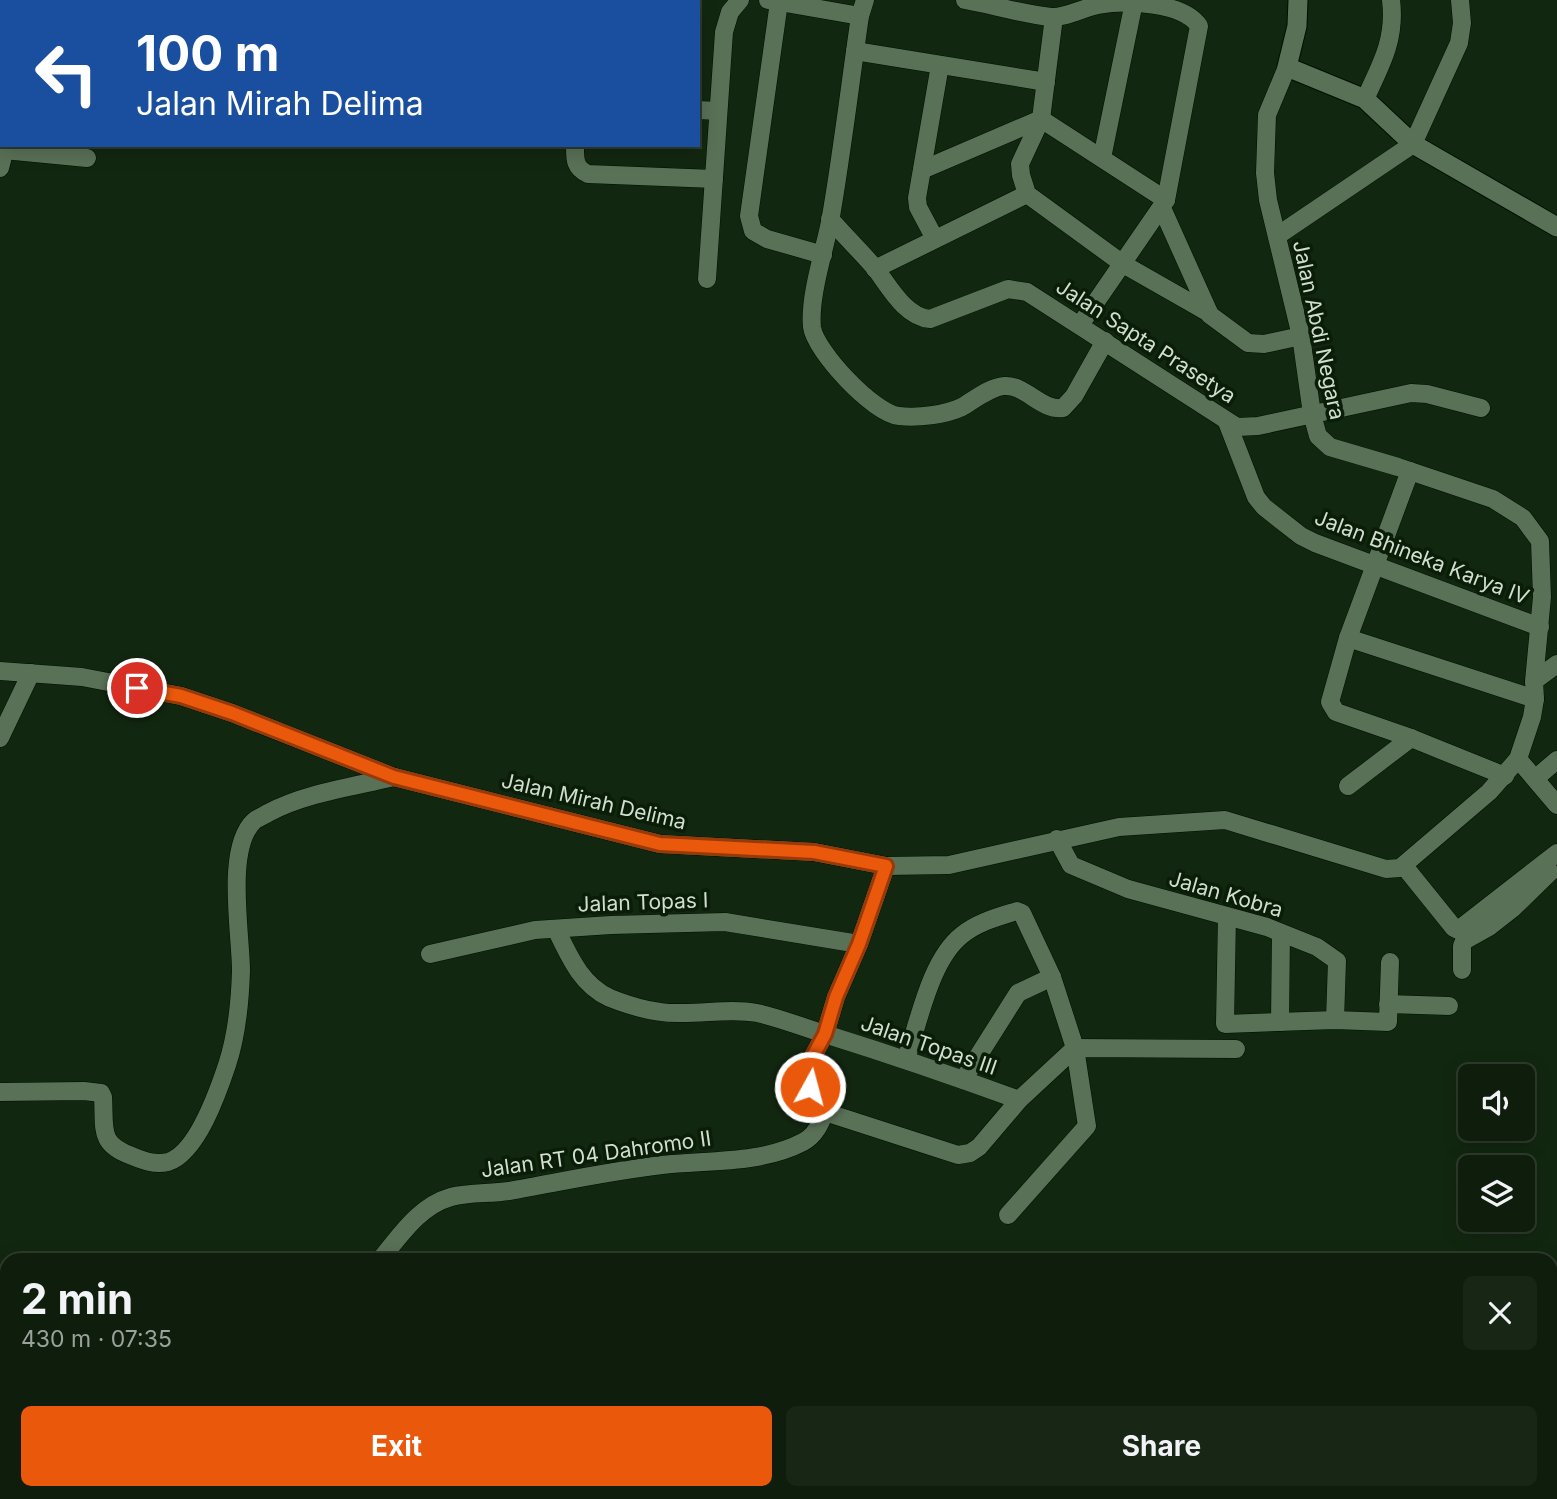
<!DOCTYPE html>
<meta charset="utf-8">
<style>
:root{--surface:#0e1d0c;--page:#172615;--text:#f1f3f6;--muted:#9ba29d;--line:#2e3b2d;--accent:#ea580c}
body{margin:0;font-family:Inter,sans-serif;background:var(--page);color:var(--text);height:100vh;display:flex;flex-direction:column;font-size:26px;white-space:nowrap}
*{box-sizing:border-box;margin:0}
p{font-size:23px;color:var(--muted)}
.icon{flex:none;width:38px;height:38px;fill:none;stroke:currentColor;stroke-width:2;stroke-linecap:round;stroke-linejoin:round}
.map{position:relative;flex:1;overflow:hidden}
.details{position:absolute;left:0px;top:1253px;width:1558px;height:247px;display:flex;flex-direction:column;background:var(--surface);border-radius:21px 21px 0 0;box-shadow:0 4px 18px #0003,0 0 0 2px var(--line)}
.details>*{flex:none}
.guide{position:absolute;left:0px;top:0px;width:700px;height:147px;box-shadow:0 4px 18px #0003,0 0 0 2px var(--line);background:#1a4fa0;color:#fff;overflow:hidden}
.tools{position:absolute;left:1458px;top:1064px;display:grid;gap:14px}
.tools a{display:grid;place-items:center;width:77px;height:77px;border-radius:10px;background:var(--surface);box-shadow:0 4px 18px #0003,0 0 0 2px var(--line);font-size:35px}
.pin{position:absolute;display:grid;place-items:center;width:60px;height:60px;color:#fff;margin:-30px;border:4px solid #fff;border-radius:50%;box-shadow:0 2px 7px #0007}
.me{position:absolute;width:77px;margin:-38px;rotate:7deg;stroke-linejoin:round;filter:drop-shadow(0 0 5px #0008)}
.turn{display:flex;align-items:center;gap:24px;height:147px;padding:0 21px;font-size:32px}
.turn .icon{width:91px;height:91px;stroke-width:2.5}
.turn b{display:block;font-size:49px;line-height:60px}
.round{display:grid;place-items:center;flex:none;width:74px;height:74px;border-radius:10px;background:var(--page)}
.headline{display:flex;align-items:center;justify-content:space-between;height:119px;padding:0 21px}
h1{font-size:42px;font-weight:700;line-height:52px}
.button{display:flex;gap:14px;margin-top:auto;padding:14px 21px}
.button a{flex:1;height:80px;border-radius:10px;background:var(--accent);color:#fff;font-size:28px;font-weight:700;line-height:80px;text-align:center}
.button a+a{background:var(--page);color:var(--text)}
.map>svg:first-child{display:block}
</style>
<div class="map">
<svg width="1557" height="1499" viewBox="0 0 1557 1499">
<rect width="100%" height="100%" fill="#122710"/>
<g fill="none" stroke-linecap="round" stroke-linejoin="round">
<defs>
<g id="minor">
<polyline points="768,0 860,16"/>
<path d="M865,0l-5,16c-10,68 -18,138 -30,206 -6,30 -21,75 -18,105 3,24 62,87 87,89 19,2 46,-1 63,-9 12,-7 28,-20 42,-21 21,-2 37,25 59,22l11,-12 31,-55"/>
<path d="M965,0c28,5 57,14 86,17 14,1 32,-9 47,-12 27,-5 85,-3 101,21l-33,174 -86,125"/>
<polyline points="69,2 70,0"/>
<polyline points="230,2 230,0"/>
<polyline points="779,2 749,216 753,231 767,239 823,255"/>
<polyline points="1054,17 1041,119 1020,164 1021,175 1027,194 1123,264 1209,313"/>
<polyline points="855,51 1046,82"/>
<path d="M1365,99c16,-34 31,-60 26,-99"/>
<polyline points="698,110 718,111"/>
<polyline points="1041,119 1166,200"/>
<path d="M575,145c0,13 -1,23 13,29l126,5"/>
<polyline points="4,150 87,158"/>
<polyline points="1102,158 1134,2"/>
<polyline points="0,168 6,145"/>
<polyline points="922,170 1041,119"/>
<polyline points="1162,208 1210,315 1248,343 1264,344 1301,336"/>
<path d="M830,219c15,17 31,33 45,49 14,18 30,49 55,51l78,-30 19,3 210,135 21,-1 153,-33 16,1 54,14"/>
<polyline points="1277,236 1413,144 1459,43 1462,23 1460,0"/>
<polyline points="935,239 918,207 917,198 940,65"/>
<polyline points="875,269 1027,194"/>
<polyline points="707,279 724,32 730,12 740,0"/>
<polyline points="1227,422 1256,497 1264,507 1301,536 1315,543 1540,627"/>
<polyline points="1410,471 1348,638 1330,702 1336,712 1411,738 1505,776"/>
<polyline points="1348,638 1535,699"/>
<polyline points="0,671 82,677 181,696 232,713 394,777 660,844 814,852 886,866 949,865 1119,827 1225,820 1386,869 1400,868 1489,792 1518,759 1532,717 1535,699 1534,681 1542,597 1540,541 1523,518 1493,499 1398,467 1330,447 1318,436 1312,414 1301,336 1268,200 1265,173 1267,115 1287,67"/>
<polyline points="1534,681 1557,664"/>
<polyline points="0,738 31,673"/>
<polyline points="1518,759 1557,805"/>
<polyline points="1536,778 1557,760"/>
<polyline points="1348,786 1411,738"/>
<polyline points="1057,839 1071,865 1128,889 1267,927 1317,947 1337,961 1335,1020"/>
<polyline points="886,866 859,944 836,997 825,1034 806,1069 810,1087 825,1112 958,1155 970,1153 979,1147 1019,1100 1075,1048 1236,1049"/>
<polyline points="1404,866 1454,928 1458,930 1557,853"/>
<polyline points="1227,917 1225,1024 1335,1020 1388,1022 1390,962"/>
<path d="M556,929c13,27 25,56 54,69 20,8 46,15 67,15 27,1 54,-5 80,0 24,5 47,15 71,22 64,20 128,42 191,65"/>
<polyline points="430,954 535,930 611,925 725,922 859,944"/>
<polyline points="1462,970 1462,946 1464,941 1489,927 1512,909 1550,872"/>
<polyline points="1388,1004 1449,1006"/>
<polyline points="1280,1022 1281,933"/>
<path d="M906,1059c13,-37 24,-99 56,-124 16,-13 36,-18 55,-24l5,2 30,64 23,71 12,78 -79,89"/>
<polyline points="963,1080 1018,993 1052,977"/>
<path d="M0,1092l84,-1 17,2 2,4c2,32 -5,47 29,59 12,5 23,9 36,6 29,-9 50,-70 59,-97 10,-30 13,-62 14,-94 0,-37 -16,-123 13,-150 3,-3 10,-5 14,-8 38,-20 84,-26 126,-36"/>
<path d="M380,1260c20,-24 39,-54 71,-63 18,-5 39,-3 58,-6 51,-9 101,-20 153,-26 46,-5 99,-1 141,-23 12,-6 17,-18 22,-30"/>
<polyline points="271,1493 279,1499"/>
<polyline points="765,1493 774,1499"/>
<polyline points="681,1499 682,1493"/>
</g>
<polyline id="tertiary" points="1298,0 1297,26 1287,67 1365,99 1413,144 1557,227"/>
</defs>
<use href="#minor" stroke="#000f00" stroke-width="19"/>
<use href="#tertiary" stroke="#000f00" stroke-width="21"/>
<use href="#minor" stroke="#597157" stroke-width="18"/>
<use href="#tertiary" stroke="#597157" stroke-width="19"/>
</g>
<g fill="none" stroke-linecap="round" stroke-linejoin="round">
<defs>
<polyline id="route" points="137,688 181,696 232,713 394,777 660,844 814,852 886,866 859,944 836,997 825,1034 806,1069 810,1087"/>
</defs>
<use href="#route" stroke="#983908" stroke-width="18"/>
<use href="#route" stroke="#ea580c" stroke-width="12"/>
</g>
<g text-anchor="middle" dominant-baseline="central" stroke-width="7" stroke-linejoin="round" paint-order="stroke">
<g font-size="21" fill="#d1ded0" stroke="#091d07">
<text transform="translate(1319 330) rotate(78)">Jalan Abdi Negara</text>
<text transform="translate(1146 341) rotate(33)">Jalan Sapta Prasetya</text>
<text transform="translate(1422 557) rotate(21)">Jalan Bhineka Karya IV</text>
<text transform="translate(594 801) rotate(13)">Jalan Mirah Delima</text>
<text transform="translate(1226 894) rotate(16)">Jalan Kobra</text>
<text transform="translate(643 902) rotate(-2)">Jalan Topas I</text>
<text transform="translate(929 1045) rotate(19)">Jalan Topas III</text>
<text transform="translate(596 1154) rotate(-8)">Jalan RT 04 Dahromo II</text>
</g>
</g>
</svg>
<div class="tools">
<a><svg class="icon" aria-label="sound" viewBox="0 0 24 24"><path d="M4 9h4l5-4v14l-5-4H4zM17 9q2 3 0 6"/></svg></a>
<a><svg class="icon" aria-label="layers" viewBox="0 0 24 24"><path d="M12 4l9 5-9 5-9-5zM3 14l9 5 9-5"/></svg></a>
</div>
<div class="pin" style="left:137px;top:688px;background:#d93025"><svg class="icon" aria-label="arrive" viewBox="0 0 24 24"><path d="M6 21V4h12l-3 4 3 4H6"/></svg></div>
<svg class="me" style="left:810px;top:1087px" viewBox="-20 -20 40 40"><circle r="17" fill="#ea580c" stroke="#fff" stroke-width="3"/><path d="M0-11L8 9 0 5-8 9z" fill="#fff"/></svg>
<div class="guide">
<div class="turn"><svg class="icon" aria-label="left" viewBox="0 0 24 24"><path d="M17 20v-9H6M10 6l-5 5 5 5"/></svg><div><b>100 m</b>Jalan Mirah Delima</div></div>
</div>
<section class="details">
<div class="headline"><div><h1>2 min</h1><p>430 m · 07:35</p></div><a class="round"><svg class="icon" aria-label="close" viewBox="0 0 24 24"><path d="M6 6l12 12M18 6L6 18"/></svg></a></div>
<div class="button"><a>Exit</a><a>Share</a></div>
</section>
</div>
